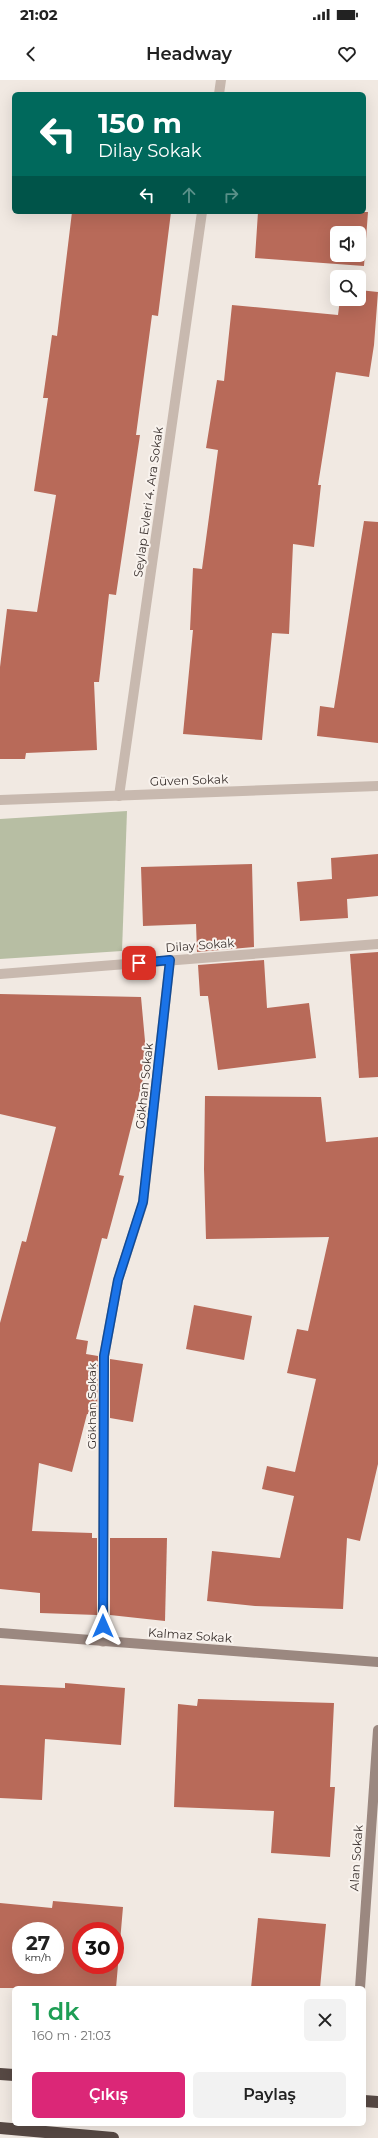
<!DOCTYPE html>
<html lang="tr">
<meta charset="utf-8">
<style>
:root{--surface:#fff;--page:#f2f2f2;--text:#222;--muted:#767676;--accent:#db2777}
body{margin:0;font-family:Montserrat,sans-serif;background:var(--page);color:var(--text);height:100vh;display:flex;flex-direction:column;font-size:15px;white-space:nowrap}
*{box-sizing:border-box;margin:0}
p{font-size:13px;color:var(--muted)}
.icon{flex:none;width:22px;height:22px;fill:none;stroke:currentColor;stroke-width:2;stroke-linecap:round;stroke-linejoin:round}
.map{position:relative;flex:1;overflow:hidden}
.drawer{position:absolute;left:12px;top:1906px;width:354px;height:140px;display:flex;flex-direction:column;background:var(--surface);border-radius:6px;box-shadow:0 4px 16px #0002}
.drawer>*{flex:none}
.guide{position:absolute;left:12px;top:12px;width:354px;height:122px;border-radius:6px;box-shadow:0 4px 16px #0002;background:#00695c;color:#fff;overflow:hidden}
.tools{position:absolute;left:330px;top:146px;display:grid;gap:8px}
.tools a{display:grid;place-items:center;width:36px;height:36px;border-radius:6px;background:var(--surface);box-shadow:0 4px 16px #0002;font-size:20px}
.speed{position:absolute;left:12px;top:1842px;display:flex;gap:8px;font-size:20px;font-weight:700;text-align:center}
.speed>*{display:grid;place-content:center;width:52px;height:52px;border-radius:50%;background:var(--surface);box-shadow:0 4px 16px #0002;line-height:1}
.speed small{font-size:10px;font-weight:400}
.speed .limit{border:6px solid #d22;background:#fff;color:#111}
.pin{position:absolute;display:grid;place-items:center;width:34px;height:34px;color:#fff;margin:-17px;border-radius:8px;box-shadow:0 2px 6px #0006}
.me{position:absolute;width:44px;margin:-22px;rotate:0deg;stroke-linejoin:round;filter:drop-shadow(0 0 3px #0008)}
.turn{display:flex;align-items:center;gap:14px;height:84px;padding:0 20px;font-size:18px}
.turn .icon{width:52px;height:52px;stroke-width:2.5}
.turn b{display:block;font-size:28px;line-height:34px}
.lanes{display:flex;align-items:center;height:38px;padding:0 20px;background:#0003;justify-content:center;gap:20px;direction:ltr}
.lanes .off{opacity:.35}
.round{display:grid;place-items:center;flex:none;width:42px;height:42px;border-radius:6px;background:var(--page)}
.summary{display:flex;align-items:center;justify-content:space-between;height:68px;padding:0 20px}
h1{font-size:24px;font-weight:600;line-height:30px;color:#1e9e55}
.action{display:flex;gap:8px;margin-top:auto;padding:8px 20px}
.action a{flex:1;height:46px;border-radius:6px;background:var(--accent);color:#fff;font-size:16px;font-weight:600;line-height:46px;text-align:center}
.action a+a{background:var(--page);color:var(--text)}
.status{display:flex;justify-content:space-between;align-items:center;height:28px;padding:0 20px;background:var(--surface);direction:ltr}
.status svg{height:11px;fill:currentColor}
header{display:flex;justify-content:space-between;align-items:center;height:52px;padding:0 20px;background:var(--surface);font-size:18px;font-weight:600}
.map>svg:first-child{display:block}
</style>
<div class="status"><b>21:02</b><svg viewBox="0 0 49 12"><path d="M0 12V9h3v3zM5 12V6h3v6zM10 12V3h3v9zM15 12V0h3v12zM26 1h20v11H26zM47 4h2v5h-2z"/></svg></div>
<header><svg class="icon" aria-label="back" viewBox="0 0 24 24"><path d="M15 5l-7 7 7 7"/></svg>Headway<svg class="icon" aria-label="heart" viewBox="0 0 24 24"><path d="M12 20l-8-8c-3-5 5-10 8-4 3-6 11-1 8 4z"/></svg></header>
<div class="map">
<svg width="378" height="2058" viewBox="0 0 378 2058">
<rect width="100%" height="100%" fill="#f1e9e2"/>
<polygon fill="#b7bea3" points="127,731 122,871 0,879 0,739"/>
<g fill="#b86a59" fill-rule="evenodd">
<polygon points="72,132 171,132 158,236 152,235 136,355 140,355 116,515 109,514 99,602 94,602 97,670 26,673 25,679 0,679 0,587 7,529 37,532 56,415 34,411 48,318 43,318 52,255 57,256"/>
<path d="M258,132h110l-4,54 -109,-8zM337,153h22v22h-22z"/>
<polygon points="359,210 378,212 374,265 369,297 336,292 318,405 321,405 314,467 293,464 289,554 272,553 262,660 183,654 193,550 190,550 193,488 202,489 218,370 206,368 217,300 224,301 232,225 338,235 340,219 359,219"/>
<polygon points="364,441 378,442 378,663 317,656 320,626 334,628"/>
<polygon points="378,774 378,816 347,819 348,838 300,841 297,802 332,799 331,778"/>
<polygon points="252,784 254,867 197,872 196,844 143,846 141,787"/>
<polygon points="378,872 378,997 359,998 350,874"/>
<polygon points="264,880 267,928 309,923 316,978 218,990 208,916 200,916 198,885"/>
<polygon points="0,914 141,917 147,983 119,1095 124,1096 107,1159 102,1158 76,1259 88,1261 86,1274 98,1276 97,1336 87,1334 72,1392 39,1383 32,1451 92,1453 92,1458 97,1458 97,1535 40,1533 40,1513 0,1509 0,1243 22,1161 26,1162 56,1047 0,1034"/>
<polygon points="205,1016 321,1017 326,1062 378,1057 378,1384 360,1461 347,1458 343,1529 255,1526 207,1521 212,1471 280,1478 294,1416 262,1409 267,1386 295,1392 316,1299 287,1293 297,1249 308,1251 329,1157 206,1159 204,1089"/>
<polygon points="194,1225 252,1236 244,1280 186,1269"/>
<polygon points="110,1279 143,1284 133,1342 110,1338"/>
<polygon points="110,1458 167,1458 165,1541 110,1535"/>
<polygon points="65,1603 125,1608 121,1665 45,1659 42,1720 0,1718 0,1605 65,1608"/>
<polygon points="198,1619 334,1623 330,1707 335,1707 330,1777 271,1773 274,1731 174,1727 178,1624 197,1626"/>
<path d="M53,1821l70,6 -7,81h-116v-85l52,5zM21,1851h34v34h-34zM81,1851h34v34h-34z"/>
<polygon points="258,1838 326,1844 320,1908 251,1908"/>
</g>
<g fill="none" stroke-linecap="round" stroke-linejoin="round">
<g stroke="#c8b9af" stroke-width="10">
<polyline points="219,14 221,0"/>
<polyline points="119,716 202,132"/>
<polyline points="0,720 378,706"/>
<polyline points="0,894 378,864"/>
<polyline points="103,1562 104,1276 118,1200 143,1123 170,880"/>
</g>
<g stroke="#9b8880" stroke-width="10">
<polyline points="0,1553 378,1582"/>
<polyline points="360,1908 378,1650"/>
</g>
<g stroke="#574944" stroke-width="12">
<polyline points="0,1994 14,1995"/>
<polyline points="364,2021 378,2022"/>
<polyline points="0,2048 113,2058"/>
</g>
</g>
<g fill="none" stroke-linecap="round" stroke-linejoin="round">
<defs>
<polyline id="route" points="103,1546 104,1276 118,1200 143,1122 170,880 139,883"/>
</defs>
<use href="#route" stroke="#114b97" stroke-width="10"/>
<use href="#route" stroke="#1a73e8" stroke-width="7"/>
</g>
<g text-anchor="middle" dominant-baseline="central" stroke-width="4" stroke-linejoin="round" paint-order="stroke">
<g font-size="12" fill="#382f2c" stroke="#f9f3ee">
<text transform="translate(148 422) rotate(-82)">Seylap Evleri 4. Ara Sokak</text>
<text transform="translate(189 700) rotate(-2)">Güven Sokak</text>
<text transform="translate(200 865) rotate(-4)">Dilay Sokak</text>
<text transform="translate(144 1006) rotate(-84)">Gökhan Sokak</text>
<text transform="translate(91 1326) rotate(-90)">Gökhan Sokak</text>
<text transform="translate(190 1555) rotate(4)">Kalmaz Sokak</text>
<text transform="translate(356 1778) rotate(-86)">Alan Sokak</text>
</g>
</g>
</svg>
<div class="tools">
<a><svg class="icon" aria-label="sound" viewBox="0 0 24 24"><path d="M4 9h4l5-4v14l-5-4H4zM17 9q2 3 0 6"/></svg></a>
<a><svg class="icon" aria-label="search" viewBox="0 0 24 24"><circle cx="10" cy="10" r="6"/><path d="M15 15l6 6"/></svg></a>
</div>
<div class="speed"><div>27<small>km/h</small></div><div class="limit">30</div></div>
<div class="pin" style="left:139px;top:883px;background:#d93025"><svg class="icon" aria-label="arrive" viewBox="0 0 24 24"><path d="M6 21V4h12l-3 4 3 4H6"/></svg></div>
<svg class="me" style="left:103px;top:1546px" viewBox="-20 -20 40 40"><path d="M0-17L14 15 0 8-14 15z" fill="#1a73e8" stroke="#fff" stroke-width="4"/></svg>
<div class="guide">
<div class="turn"><svg class="icon" aria-label="left" viewBox="0 0 24 24"><path d="M17 20v-9H6M10 6l-5 5 5 5"/></svg><div><b>150 m</b>Dilay Sokak</div></div>
<div class="lanes"><svg class="icon" aria-label="left" viewBox="0 0 24 24"><path d="M17 20v-9H6M10 6l-5 5 5 5"/></svg><svg class="icon off" aria-label="ahead" viewBox="0 0 24 24"><path d="M12 20V5M6 11l6-6 6 6"/></svg><svg class="icon off" aria-label="right" viewBox="0 0 24 24"><path d="M7 20v-9h11M14 6l5 5-5 5"/></svg></div>
</div>
<section class="drawer">
<div class="summary"><div><h1>1 dk</h1><p>160 m · 21:03</p></div><a class="round"><svg class="icon" aria-label="close" viewBox="0 0 24 24"><path d="M6 6l12 12M18 6L6 18"/></svg></a></div>
<div class="action"><a>Çıkış</a><a>Paylaş</a></div>
</section>
</div>
